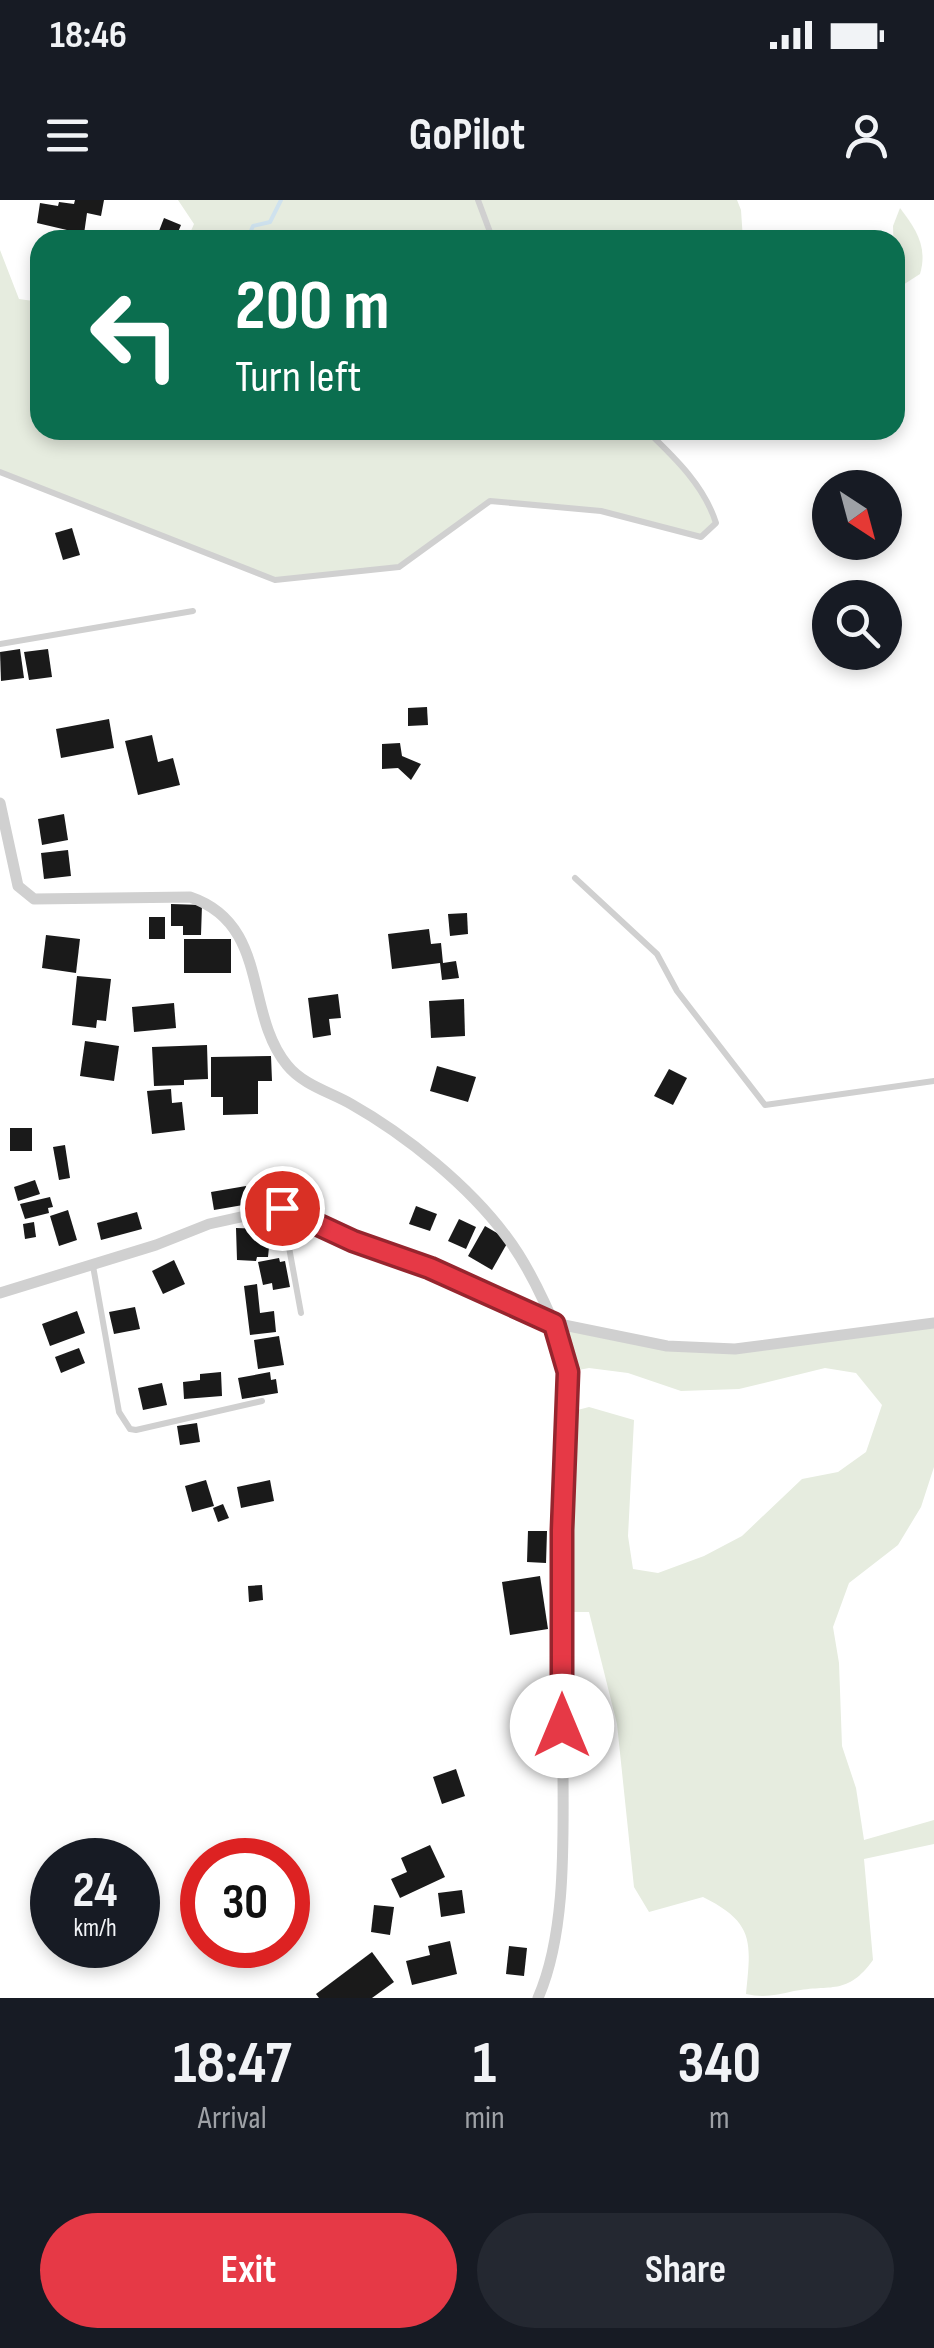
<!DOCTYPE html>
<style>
:root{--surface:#171b24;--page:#242831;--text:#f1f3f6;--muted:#9ea1a6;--accent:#e63946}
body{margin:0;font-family:"Sofia Sans Condensed",sans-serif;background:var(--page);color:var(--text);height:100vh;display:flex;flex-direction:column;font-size:38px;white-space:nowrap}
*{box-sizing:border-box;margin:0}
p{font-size:32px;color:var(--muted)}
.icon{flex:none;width:55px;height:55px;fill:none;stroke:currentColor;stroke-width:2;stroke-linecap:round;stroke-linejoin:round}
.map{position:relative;height:1798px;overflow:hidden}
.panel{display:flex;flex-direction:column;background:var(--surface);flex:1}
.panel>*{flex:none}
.guide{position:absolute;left:30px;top:30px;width:875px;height:210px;border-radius:30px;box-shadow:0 5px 15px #0003;background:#0b6e4f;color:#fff;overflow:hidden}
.needle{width:65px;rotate:144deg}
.tools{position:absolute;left:812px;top:270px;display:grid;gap:20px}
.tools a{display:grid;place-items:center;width:90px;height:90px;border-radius:50%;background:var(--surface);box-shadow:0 5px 15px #0003;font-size:50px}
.speed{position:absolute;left:30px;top:1638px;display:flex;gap:20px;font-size:50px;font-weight:700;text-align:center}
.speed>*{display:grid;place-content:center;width:130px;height:130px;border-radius:50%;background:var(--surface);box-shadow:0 5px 15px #0003;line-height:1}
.speed small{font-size:25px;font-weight:400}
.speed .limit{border:15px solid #d22;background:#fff;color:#111}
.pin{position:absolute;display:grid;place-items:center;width:85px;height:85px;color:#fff;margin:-42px;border:5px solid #fff;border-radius:50%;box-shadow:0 2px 10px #0007}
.me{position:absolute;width:110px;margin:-55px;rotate:0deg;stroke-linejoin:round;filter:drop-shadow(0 0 8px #0008)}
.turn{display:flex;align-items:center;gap:35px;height:210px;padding:0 40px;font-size:45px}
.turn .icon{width:130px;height:130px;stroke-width:2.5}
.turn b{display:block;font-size:70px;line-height:85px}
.eta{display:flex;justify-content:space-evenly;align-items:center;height:170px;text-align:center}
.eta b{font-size:60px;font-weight:700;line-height:70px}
.button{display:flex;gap:20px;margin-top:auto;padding:20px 40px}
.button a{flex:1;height:115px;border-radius:60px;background:var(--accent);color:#fff;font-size:40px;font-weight:700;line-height:115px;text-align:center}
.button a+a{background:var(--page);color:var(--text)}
.status{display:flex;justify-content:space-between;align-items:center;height:70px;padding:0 50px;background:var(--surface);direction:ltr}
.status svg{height:28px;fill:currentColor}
header{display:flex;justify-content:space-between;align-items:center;height:130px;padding:0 40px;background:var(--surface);font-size:45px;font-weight:700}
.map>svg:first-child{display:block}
</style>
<div class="status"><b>18:46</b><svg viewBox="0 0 49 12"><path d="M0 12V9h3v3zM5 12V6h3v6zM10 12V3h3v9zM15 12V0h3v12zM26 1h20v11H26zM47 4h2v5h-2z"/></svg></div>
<header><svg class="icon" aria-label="menu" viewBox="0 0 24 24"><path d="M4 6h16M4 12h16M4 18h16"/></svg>GoPilot<svg class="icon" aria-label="person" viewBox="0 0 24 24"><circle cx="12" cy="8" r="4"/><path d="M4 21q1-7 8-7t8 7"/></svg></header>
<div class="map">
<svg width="934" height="1798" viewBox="0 0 934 1798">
<rect width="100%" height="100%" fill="#fff"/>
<g fill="#e6ecdf">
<polygon points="178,0 737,0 741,10 743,40 627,40 608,30 603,36 606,40 187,40 194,24"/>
<path d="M900,8c16,21 28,39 20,66l-25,16 -2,-64z"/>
<path d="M0,50l19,49 21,3v128h606c28,27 58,55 70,93l-15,14 -100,-26 -111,-10 -91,66 -124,13 -275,-108z"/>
<path d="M554,1123l113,23 68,3 199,-26v144l-13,40 -23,38 -49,38 -16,44 6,36 3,83 14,42 8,52 70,-20v24l-70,15 9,101c-26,36 -42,24 -79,31 -18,4 -30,7 -48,3 5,-52 9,-71 -43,-97l-54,15 -15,-25 -17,-163 -28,-112h-27l4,-199 23,-6 45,13 -6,116 5,33 25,4 46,-17 38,-20 60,-57 36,-7 28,-20 16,-47 -26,-32 -31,-5 -86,21 -58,2 -53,-18 -39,-5 -21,4z"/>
</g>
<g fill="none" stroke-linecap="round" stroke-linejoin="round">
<polyline stroke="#cfe2ee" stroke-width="4" points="247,40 253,26 270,22 281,0"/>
</g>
<g fill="#1a1a1a">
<polygon points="75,0 104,0 101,16 87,13 84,34 37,23 40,3 58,6 59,2 74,4"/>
<polygon points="164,18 181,25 176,37 159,31"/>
<polygon points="72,328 80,355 63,360 55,333"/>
<polygon points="20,449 24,478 1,481 0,452"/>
<polygon points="48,449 52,477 29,480 24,452"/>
<polygon points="427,507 428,525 408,526 408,508"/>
<polygon points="109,519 114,548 61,558 56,529"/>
<polygon points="152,535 158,562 173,558 180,585 138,595 125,541"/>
<polygon points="400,543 402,556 421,564 411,580 398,568 382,569 382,544"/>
<polygon points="64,614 68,640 42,645 38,619"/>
<polygon points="68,650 71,676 44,679 41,653"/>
<polygon points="171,704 202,705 201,735 183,735 183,726 171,726"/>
<polygon points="467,713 468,734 450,736 448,714"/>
<rect x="149" y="717" width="16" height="22"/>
<polygon points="429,729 431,744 441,743 443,763 456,761 459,778 442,780 440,763 392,769 388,734"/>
<polygon points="46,735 80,739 76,773 42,768"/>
<rect x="184" y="739" width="47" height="34"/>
<polygon points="77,776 111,779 106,821 97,820 96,828 72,825"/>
<polygon points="338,794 341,818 329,819 331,835 313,838 308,798"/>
<polygon points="464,799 465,836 431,838 429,801"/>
<polygon points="174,803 176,828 134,832 132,807"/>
<polygon points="85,841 119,846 114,881 80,876"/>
<polygon points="207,845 208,879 184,880 184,885 154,886 152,847"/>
<polygon points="271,856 272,881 258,881 258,914 223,915 223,897 211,897 211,857"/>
<polygon points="437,866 476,877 468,902 430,891"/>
<polygon points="669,869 687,878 673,905 654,896"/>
<polygon points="171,889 172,903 182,902 185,930 152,934 147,891"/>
<rect x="10" y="928" width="22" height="23"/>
<polygon points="65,945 70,978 59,980 53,947"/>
<polygon points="35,980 40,994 18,1001 14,987"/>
<polygon points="246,986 249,1004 214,1010 211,992"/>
<polygon points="50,997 53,1007 48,1008 49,1013 25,1019 20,1004"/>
<polygon points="416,1006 437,1014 430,1031 409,1024"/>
<polygon points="68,1010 77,1040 59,1046 50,1016"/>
<polygon points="137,1012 142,1029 101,1040 97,1023"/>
<polygon points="459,1019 476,1027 466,1049 448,1041"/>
<polygon points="34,1022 36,1037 25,1039 23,1024"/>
<polygon points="485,1026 509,1040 492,1070 468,1056"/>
<polygon points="236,1028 262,1029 262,1041 269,1041 270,1032 280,1033 280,1048 269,1047 268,1057 257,1057 256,1061 237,1060"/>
<polygon points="279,1058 280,1062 285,1061 290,1087 273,1090 272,1083 263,1085 258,1062"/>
<polygon points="174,1060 185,1084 163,1094 152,1071"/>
<polygon points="257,1084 260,1113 274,1111 276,1132 250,1135 244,1086"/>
<polygon points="135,1107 140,1129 114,1134 109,1112"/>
<polygon points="77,1111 85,1133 50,1146 42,1124"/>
<polygon points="279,1136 284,1165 258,1169 254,1140"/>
<polygon points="79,1148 85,1163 61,1173 55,1157"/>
<polygon points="221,1172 222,1196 184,1199 183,1182 200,1180 200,1174"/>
<polygon points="270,1172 271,1180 276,1179 278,1193 242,1199 238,1178"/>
<polygon points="162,1183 167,1205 143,1210 138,1188"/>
<polygon points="197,1223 200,1242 180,1245 177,1226"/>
<polygon points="206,1280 214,1306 192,1312 185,1286"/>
<polygon points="270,1280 274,1301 241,1308 237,1287"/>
<polygon points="223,1304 229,1318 218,1322 213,1308"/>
<polygon points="528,1331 547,1331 546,1363 527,1362"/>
<polygon points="540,1376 548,1429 510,1435 502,1382"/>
<polygon points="262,1385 263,1400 249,1402 248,1386"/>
<polygon points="456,1569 465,1596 442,1604 433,1577"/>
<polygon points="430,1645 445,1677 400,1698 391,1679 407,1672 401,1658"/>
<polygon points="462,1690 465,1713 441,1717 438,1693"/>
<polygon points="374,1705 394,1707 390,1735 371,1732"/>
<polygon points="450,1741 457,1774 412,1785 406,1761 430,1755 428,1746"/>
<polygon points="509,1746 527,1748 524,1776 506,1774"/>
<polygon points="372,1752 394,1782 372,1798 319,1798 316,1794"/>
</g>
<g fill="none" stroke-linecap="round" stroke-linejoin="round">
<g stroke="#d0d0d0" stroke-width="6">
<polyline points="478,0 493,40"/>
<path d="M0,272l275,108 124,-13 91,-66 111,10 100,26 15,-14c-12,-38 -42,-66 -70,-93"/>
<polyline points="0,444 193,411"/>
<polyline points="575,678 657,754 677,791 765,905 934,881"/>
<polyline points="282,1009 301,1113"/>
<polyline points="93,1066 119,1212 130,1229 136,1230 262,1201"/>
</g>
<g stroke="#d0d0d0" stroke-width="11">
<path d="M0,603l18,83 16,13 156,-2c80,27 54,116 97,168 16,20 43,27 64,39 55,31 118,82 155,132 23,30 58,100 62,137 4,48 -6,109 -6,159 -1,78 0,156 1,234 0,71 4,166 -25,232"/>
<polyline points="0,1093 156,1045 209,1024 282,1008 353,1041 431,1068 554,1123 667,1146 735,1149 934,1123"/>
</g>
</g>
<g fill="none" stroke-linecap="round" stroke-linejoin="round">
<defs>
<polyline id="route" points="282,1008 353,1041 430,1068 554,1124 568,1172 562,1330 562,1526"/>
</defs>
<use href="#route" stroke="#96252e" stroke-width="25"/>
<use href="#route" stroke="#e63946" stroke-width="18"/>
</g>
</svg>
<div class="tools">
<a><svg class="needle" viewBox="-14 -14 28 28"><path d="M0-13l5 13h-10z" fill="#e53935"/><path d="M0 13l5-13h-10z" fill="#9ea1a6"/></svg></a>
<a><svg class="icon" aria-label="search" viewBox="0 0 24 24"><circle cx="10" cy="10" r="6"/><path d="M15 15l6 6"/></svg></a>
</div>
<div class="speed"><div>24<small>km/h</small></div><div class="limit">30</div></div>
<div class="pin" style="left:282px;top:1008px;background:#d93025"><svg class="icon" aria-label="arrive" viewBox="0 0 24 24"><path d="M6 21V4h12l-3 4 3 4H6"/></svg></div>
<svg class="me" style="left:562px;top:1526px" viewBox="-20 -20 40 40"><circle r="19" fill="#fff"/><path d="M0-13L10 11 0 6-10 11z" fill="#e63946"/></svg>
<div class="guide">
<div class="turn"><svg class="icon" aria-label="left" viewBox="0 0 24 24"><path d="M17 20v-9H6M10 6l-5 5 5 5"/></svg><div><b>200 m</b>Turn left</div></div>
</div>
</div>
<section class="panel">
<div class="eta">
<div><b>18:47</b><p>Arrival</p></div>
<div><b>1</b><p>min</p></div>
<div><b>340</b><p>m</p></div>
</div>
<div class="button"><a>Exit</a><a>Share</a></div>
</section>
